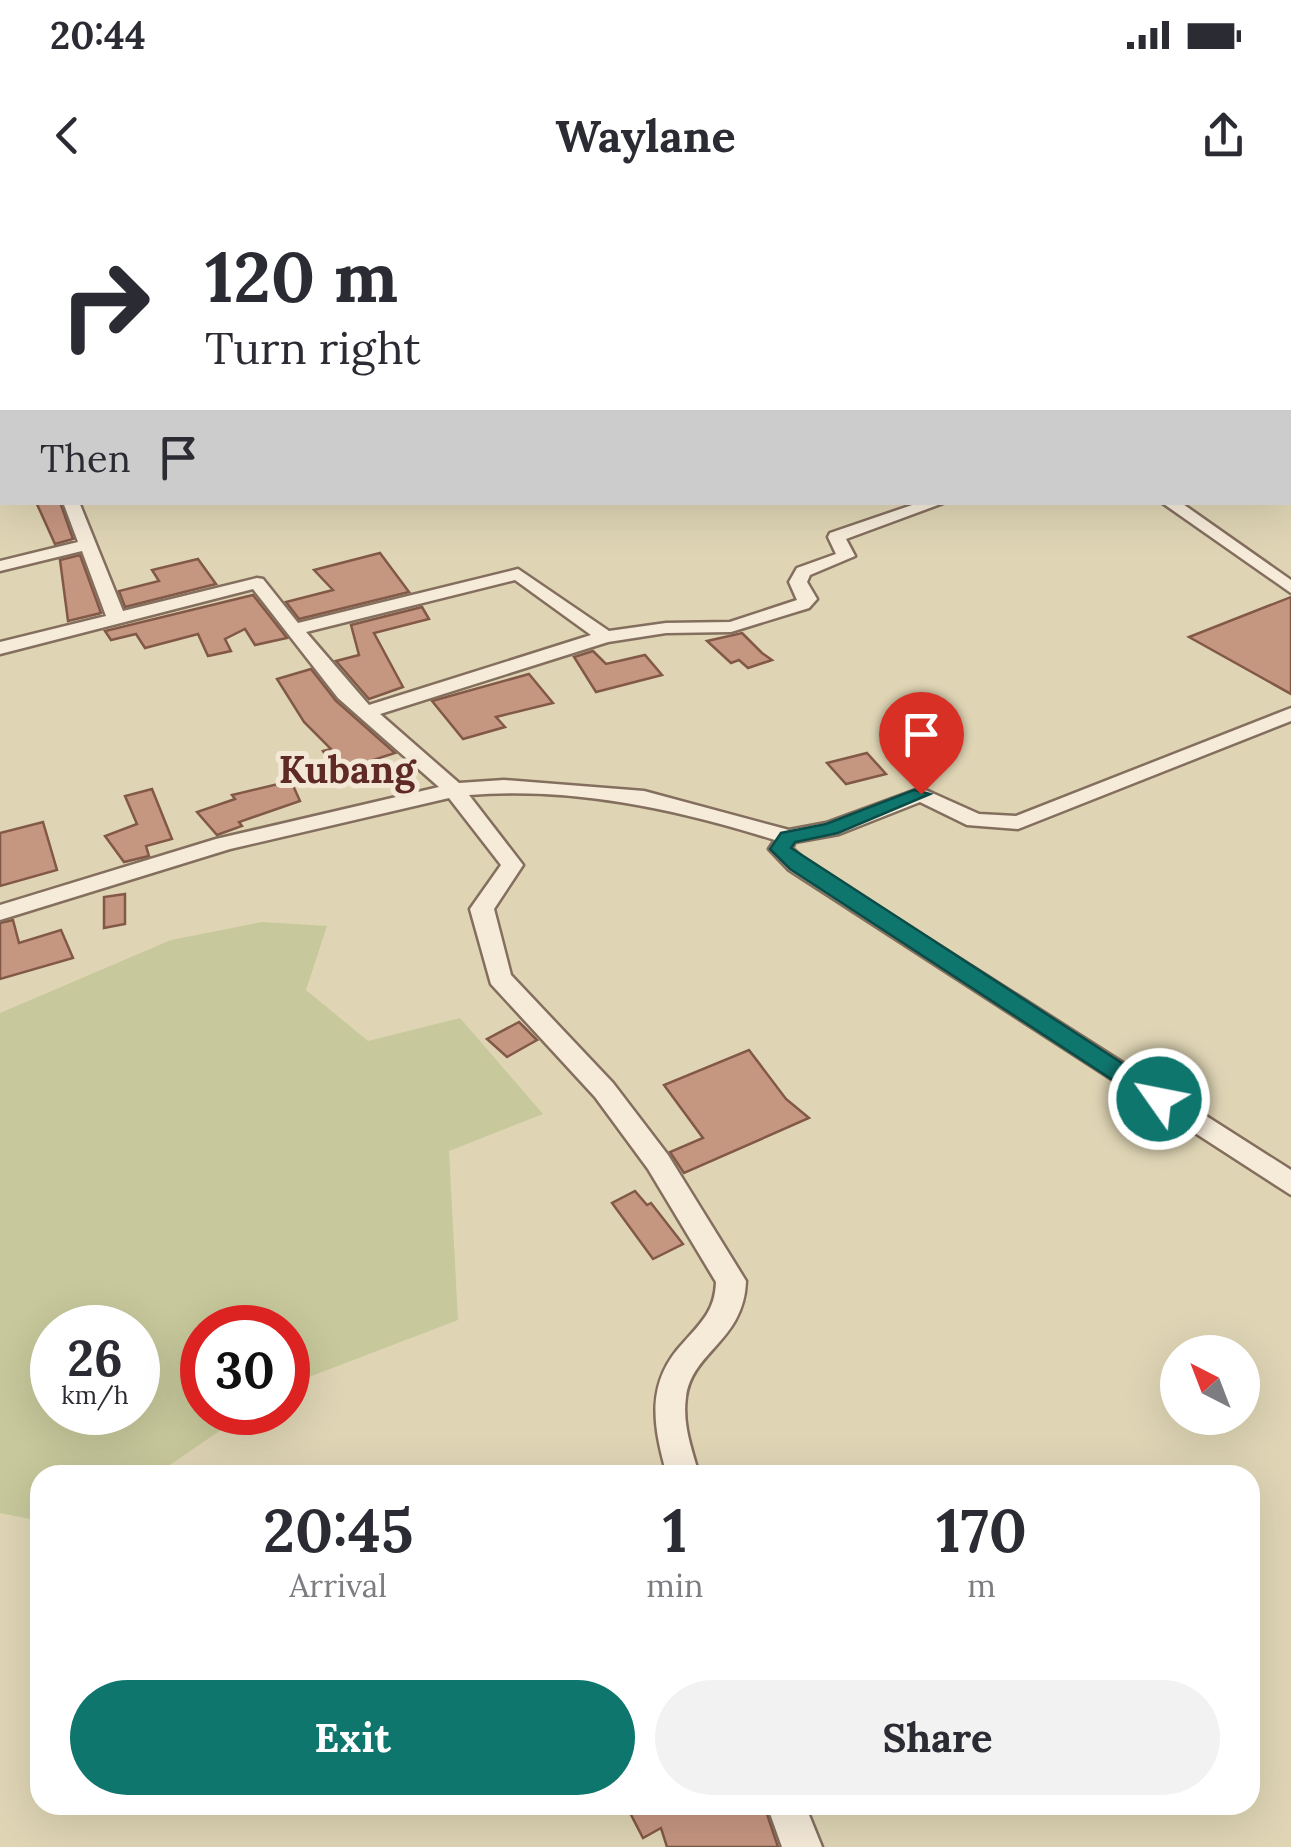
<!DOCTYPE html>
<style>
:root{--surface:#fff;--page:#f2f2f3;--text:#2b2b33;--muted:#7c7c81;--accent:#0f766e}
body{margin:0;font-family:Lora,serif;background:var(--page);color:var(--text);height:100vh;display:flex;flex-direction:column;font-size:38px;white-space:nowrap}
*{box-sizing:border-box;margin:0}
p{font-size:32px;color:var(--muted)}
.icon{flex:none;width:55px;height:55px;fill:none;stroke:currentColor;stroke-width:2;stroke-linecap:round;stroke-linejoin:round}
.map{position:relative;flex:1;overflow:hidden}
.sheet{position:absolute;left:30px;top:1265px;width:1230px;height:350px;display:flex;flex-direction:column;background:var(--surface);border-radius:30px;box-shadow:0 10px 40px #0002}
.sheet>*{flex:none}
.guide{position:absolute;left:0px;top:0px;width:1292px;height:305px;box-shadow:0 10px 40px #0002;background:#fff;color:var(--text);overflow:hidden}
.needle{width:65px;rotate:318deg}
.fabs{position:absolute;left:1160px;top:1135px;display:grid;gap:20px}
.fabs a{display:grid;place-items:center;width:100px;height:100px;border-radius:50%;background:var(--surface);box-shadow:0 10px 40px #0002;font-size:50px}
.speed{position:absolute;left:30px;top:1105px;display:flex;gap:20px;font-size:50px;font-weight:700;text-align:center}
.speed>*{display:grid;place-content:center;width:130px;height:130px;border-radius:50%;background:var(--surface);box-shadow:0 10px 40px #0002;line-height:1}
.speed small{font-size:25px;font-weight:400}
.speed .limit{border:15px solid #d22;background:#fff;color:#111}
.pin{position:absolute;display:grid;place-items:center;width:85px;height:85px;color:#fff;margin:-102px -42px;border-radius:50% 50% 50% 0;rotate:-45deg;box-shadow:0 0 10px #0007}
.pin .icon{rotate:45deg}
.me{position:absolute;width:110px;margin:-55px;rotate:303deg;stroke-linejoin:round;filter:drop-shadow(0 0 8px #0008)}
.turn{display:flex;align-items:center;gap:35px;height:210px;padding:0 40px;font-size:45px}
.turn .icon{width:130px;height:130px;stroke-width:2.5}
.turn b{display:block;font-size:70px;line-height:85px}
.then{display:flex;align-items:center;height:95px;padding:0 40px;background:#0003;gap:20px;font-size:38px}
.eta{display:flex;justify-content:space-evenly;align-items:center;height:170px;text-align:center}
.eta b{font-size:60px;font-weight:700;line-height:70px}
.button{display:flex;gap:20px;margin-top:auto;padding:20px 40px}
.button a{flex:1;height:115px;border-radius:60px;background:var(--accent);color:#fff;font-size:40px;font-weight:700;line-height:115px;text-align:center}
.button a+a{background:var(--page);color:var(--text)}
.status{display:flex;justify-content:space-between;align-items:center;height:70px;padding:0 50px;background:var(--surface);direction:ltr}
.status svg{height:28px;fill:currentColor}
header{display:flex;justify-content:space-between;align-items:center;height:130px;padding:0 40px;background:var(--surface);font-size:45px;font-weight:700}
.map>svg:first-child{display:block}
</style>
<div class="status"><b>20:44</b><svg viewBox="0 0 49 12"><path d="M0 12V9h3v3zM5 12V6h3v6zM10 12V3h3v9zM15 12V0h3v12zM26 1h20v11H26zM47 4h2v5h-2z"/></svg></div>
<header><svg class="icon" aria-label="back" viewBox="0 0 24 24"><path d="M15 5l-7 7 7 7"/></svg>Waylane<svg class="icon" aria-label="share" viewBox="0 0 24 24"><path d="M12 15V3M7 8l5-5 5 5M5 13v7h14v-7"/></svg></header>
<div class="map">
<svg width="1291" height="1647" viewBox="0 0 1291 1647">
<rect width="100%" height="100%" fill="#eadcc7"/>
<path fill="#dfd5b5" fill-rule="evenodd" d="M0,0h1291v1647h-1291zM2,2h1288v300h-1288zM52,1128h86v84h-86zM202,1128h86v84h-86zM1178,1152h64v66h-64zM40,1275h1210v330h-1210z"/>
<path fill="#c7c89b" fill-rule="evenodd" d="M262,722l65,4 -21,64 62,51 92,-23 83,96 -94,37 9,169 -170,65v-57h-86v84l44,1 -91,62h-115v46l-40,-8v-500l171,-73zM52,1128h86v84h-86z"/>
<g fill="#c59680" stroke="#825846" stroke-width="2.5">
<polygon points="36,302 60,302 73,339 55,344"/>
<polygon points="380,353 409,392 299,419 286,402 333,390 314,370"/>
<polygon points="80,355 101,413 68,421 60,360"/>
<polygon points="198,359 216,384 125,407 119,391 159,381 152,370"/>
<polygon points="253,395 287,438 255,445 245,429 225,439 231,451 208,456 198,434 145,448 136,434 111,440 105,431"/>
<polygon points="1291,397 1291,494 1189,437"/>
<polygon points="422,407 429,419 374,433 403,487 369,499 336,461 359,455 351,425"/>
<polygon points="742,433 762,453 772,460 748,468 739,460 731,463 707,441"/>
<polygon points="593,451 606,464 645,455 662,475 596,492 574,457"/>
<polygon points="311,469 336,501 395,553 336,572 323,551 331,549 304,522 277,479"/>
<polygon points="529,474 553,503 496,517 505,527 463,539 432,501"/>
<polygon points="867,553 886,574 846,584 827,563"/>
<polygon points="291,581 300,601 239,622 242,626 217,635 197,612 235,599 232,595"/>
<polygon points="152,589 172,639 146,646 149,656 124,662 105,636 137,624 125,596"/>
<polygon points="43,622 57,670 0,686 0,633"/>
<polygon points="125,694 125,724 104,728 104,697"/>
<polygon points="13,720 19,743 61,730 73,758 0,779 0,723"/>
<polygon points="519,822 537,840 507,857 487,839"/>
<polygon points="749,850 786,899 809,918 684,973 670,952 703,938 664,885"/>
<polygon points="635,991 647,1005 651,1003 683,1044 653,1059 612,1003"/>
<polygon points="626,1605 764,1605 778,1647 667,1647 661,1628 643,1638"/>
</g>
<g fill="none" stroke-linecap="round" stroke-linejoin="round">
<defs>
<g id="street">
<polygon points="1203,0 1220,0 1222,2 1205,2"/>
<rect x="1290" y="55" width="1" height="8"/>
<path d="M63,302h16l44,109 134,-33 6,1 35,44 220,-54 91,62 57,-8 64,-1 67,-22 -8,-18 8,-14 39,-14 -8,-17 2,-4 91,-31h25l-100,37 9,17 -45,19 -3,7 10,17 -8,9 -78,24 -65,1 -58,9 -228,72 79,69 45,-3 140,11 145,39 37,-7 95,-35 58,26 37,2 275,-108v13l-273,108 -51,-4 -47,-23 -81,32 -44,8 -3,6 13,12 486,310v25l-502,-325 -20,-21 6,-9c-99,-31 -201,-53 -306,-45l54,70 -29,44 17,66 102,108 55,72 78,126c-2,60 -54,70 -60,116 -4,27 6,53 13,78h-32c-14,-50 -22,-92 17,-133 18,-20 31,-32 32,-60l-68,-113 -53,-72 -104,-113 -21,-75 31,-44 -52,-67 -219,51 -230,71v-15l216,-66 223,-52 -101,-89 -85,-109 -253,65v-12l106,-26 -24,-65 -82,20v-10l78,-19zM515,380l76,55 -222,70 -63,-73z"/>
<polygon points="1161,302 1180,302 1291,380 1291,393"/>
<polygon points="767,1605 805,1605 822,1647 782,1647"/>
</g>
</defs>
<use href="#street" stroke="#846f5e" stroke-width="5"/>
<use href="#street" fill="#f6ebd9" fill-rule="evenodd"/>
</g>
<polygon fill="#0f766e" stroke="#0a4d48" stroke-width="2.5" points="914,590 930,594 838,633 795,642 791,648 1168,893 1171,899 1168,905 1151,905 790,669 770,649 781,633 826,624"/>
<g text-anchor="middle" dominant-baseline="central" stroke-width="10" stroke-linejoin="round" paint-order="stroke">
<g font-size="38" font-weight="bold" fill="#5f2a23" stroke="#f3e7d6">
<text x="347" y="569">Kubang</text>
</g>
</g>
</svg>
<div class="fabs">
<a><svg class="needle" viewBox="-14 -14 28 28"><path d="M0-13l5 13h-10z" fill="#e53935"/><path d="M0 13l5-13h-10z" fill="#7c7c81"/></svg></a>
</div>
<div class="speed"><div>26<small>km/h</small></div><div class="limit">30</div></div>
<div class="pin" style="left:921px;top:594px;background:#d93025"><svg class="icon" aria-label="arrive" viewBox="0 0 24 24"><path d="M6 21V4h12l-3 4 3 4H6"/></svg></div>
<svg class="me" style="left:1159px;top:899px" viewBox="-20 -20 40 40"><circle r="17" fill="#0f766e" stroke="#fff" stroke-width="3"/><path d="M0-11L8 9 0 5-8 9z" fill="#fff"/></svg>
<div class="guide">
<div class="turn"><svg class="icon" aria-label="right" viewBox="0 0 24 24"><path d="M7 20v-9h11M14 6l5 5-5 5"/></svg><div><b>120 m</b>Turn right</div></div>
<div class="then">Then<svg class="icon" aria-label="arrive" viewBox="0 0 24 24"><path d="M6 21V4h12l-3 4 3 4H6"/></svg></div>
</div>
<section class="sheet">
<div class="eta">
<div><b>20:45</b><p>Arrival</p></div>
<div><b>1</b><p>min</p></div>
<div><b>170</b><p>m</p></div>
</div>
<div class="button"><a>Exit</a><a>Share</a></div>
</section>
</div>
